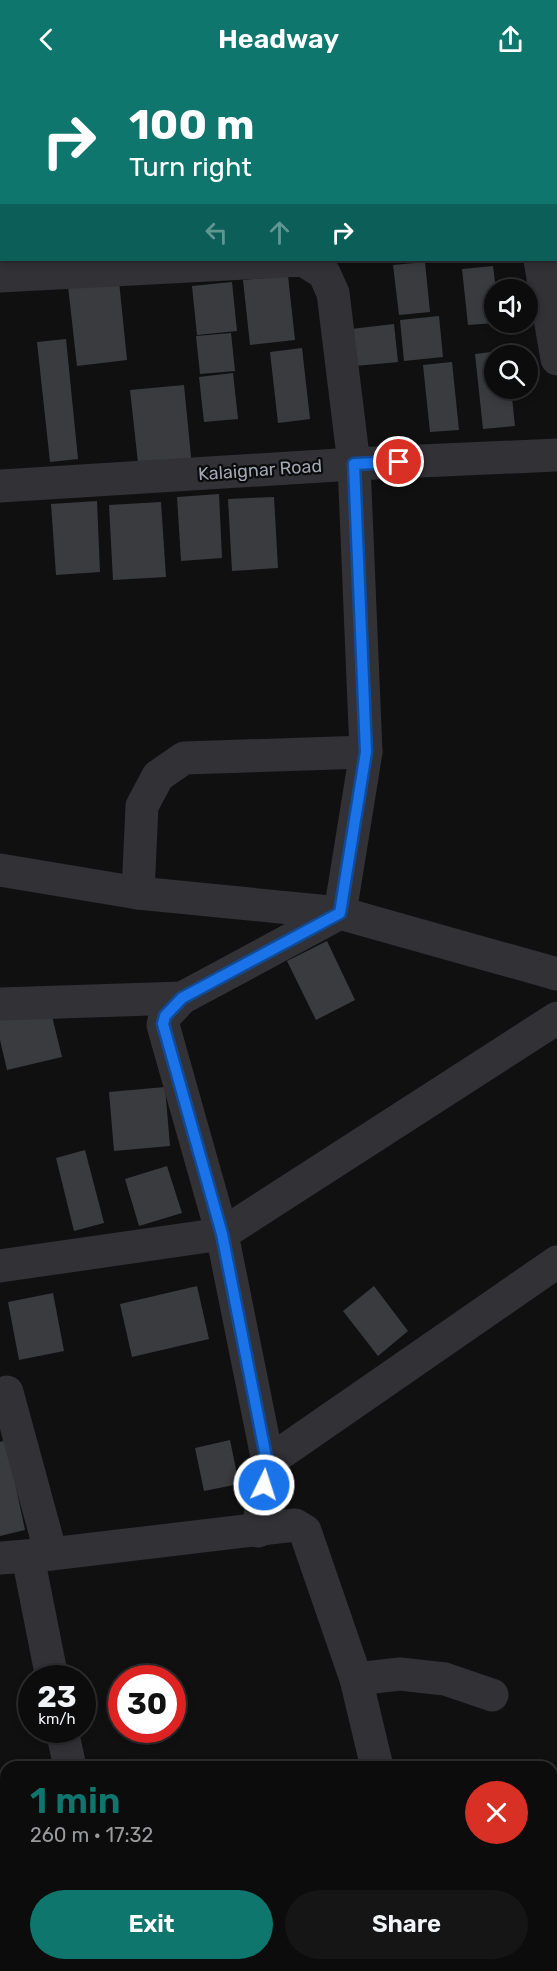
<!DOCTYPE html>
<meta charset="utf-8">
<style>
:root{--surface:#0c0c0d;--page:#151516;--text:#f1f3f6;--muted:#9a9b9d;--line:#2c2c2e;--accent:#0f766e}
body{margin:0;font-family:Rubik,sans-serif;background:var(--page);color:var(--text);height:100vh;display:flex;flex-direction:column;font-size:22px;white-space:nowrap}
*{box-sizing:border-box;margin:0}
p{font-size:20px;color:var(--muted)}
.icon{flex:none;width:33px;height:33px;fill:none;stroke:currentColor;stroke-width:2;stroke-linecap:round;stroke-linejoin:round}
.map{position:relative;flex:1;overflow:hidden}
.drawer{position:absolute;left:0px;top:1683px;width:558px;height:210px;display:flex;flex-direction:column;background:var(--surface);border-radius:18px 18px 0 0;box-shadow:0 3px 9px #0003,0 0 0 2px var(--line)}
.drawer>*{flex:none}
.top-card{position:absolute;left:0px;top:0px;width:558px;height:183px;box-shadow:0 3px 9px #0003,0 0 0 2px var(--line);background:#0f766e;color:#fff;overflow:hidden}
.buttons{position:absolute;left:484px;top:201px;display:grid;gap:12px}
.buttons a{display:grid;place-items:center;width:54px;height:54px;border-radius:50%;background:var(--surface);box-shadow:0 3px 9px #0003,0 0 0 2px var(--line);font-size:30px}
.speed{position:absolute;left:18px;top:1587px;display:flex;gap:12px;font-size:30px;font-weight:700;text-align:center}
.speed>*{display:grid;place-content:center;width:78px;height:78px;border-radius:50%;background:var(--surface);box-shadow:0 3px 9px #0003,0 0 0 2px var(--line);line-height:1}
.speed small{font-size:15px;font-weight:400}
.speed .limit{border:9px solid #d22;background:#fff;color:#111}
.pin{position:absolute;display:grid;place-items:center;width:51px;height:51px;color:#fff;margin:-26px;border:3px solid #fff;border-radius:50%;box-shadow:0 2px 6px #0007}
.me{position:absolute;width:66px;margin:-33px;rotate:4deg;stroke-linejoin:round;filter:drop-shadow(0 0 4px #0008)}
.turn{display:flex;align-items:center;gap:21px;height:126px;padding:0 30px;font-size:27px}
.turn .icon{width:78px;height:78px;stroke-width:2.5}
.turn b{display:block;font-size:42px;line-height:51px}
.lanes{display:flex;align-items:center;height:57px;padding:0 30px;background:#0003;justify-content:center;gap:30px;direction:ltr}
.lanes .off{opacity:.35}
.round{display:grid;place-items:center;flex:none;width:63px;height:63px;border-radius:32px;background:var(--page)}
.summary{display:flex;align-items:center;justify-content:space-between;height:102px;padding:0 30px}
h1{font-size:36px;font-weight:600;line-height:45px;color:var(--accent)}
.primary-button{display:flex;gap:12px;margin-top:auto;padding:12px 30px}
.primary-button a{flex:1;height:69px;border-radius:36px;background:var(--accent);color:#fff;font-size:24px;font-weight:600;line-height:69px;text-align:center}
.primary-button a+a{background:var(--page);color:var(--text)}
header{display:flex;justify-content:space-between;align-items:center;height:78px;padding:0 30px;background:var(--accent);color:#fff;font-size:27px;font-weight:600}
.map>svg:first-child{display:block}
</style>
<header><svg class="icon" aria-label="back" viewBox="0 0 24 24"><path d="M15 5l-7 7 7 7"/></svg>Headway<svg class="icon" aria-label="share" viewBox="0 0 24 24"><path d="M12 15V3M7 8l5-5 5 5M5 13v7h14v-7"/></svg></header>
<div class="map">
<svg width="557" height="1893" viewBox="0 0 557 1893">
<rect width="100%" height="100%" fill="#101011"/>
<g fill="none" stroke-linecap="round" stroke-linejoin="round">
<g stroke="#262e35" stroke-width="9">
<polyline points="552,1841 557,1838"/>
<polyline points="468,1893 478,1887"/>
</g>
</g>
<g fill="#3a3b3f">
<polygon points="425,184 430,234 399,237 393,187"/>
<polygon points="493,188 496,212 495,245 468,247 462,191"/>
<polygon points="288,198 295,262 250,267 243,202"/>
<polygon points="119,203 127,282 77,288 68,208"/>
<polygon points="232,204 237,253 197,257 192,208"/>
<polygon points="439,238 443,279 404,283 400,242"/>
<polygon points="394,246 398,284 355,288 351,251"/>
<polygon points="231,255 235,293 200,296 196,258"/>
<polygon points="66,261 78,381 50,384 37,264"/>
<polygon points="302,270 310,341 278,345 270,274"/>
<polygon points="507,272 507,278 495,278 495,310 511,310 515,348 483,351 475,276"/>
<polygon points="452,284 459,352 430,354 423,287"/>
<polygon points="233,295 238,341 204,344 199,299"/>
<polygon points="184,307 192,389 139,394 130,312"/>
<polygon points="219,416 222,480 181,483 177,419"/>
<polygon points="274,419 278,490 232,493 228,421"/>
<polygon points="97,423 100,494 56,497 51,426"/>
<polygon points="161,424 166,499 113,502 109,427"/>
<polygon points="327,863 355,922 316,942 287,883"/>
<polygon points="49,926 62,979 7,992 0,962 0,938"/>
<polygon points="165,1009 170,1068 114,1073 109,1014"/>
<polygon points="85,1072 104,1145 74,1153 56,1080"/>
<polygon points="167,1088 182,1135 139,1148 125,1101"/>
<polygon points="197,1208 209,1261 132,1279 120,1226"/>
<polygon points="374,1208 408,1253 378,1278 343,1233"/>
<polygon points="53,1215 64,1273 19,1282 8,1224"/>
<polygon points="6,1362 25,1452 0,1458 0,1364"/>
<polygon points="230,1362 239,1406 204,1413 195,1370"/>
<polygon points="0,1870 8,1893 0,1893"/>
<polygon points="183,1887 226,1887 228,1893 163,1893"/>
</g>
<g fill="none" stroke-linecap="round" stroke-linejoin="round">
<g stroke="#313136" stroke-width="33">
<polyline points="510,0 510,2"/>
<polyline points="540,182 557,281"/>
<polyline points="0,198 303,182 324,195 333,215 354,386 366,674 340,835 182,920 165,938 163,947 222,1156 268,1384 258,1453"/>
<polyline points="0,792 138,815 340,835 557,896"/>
<polyline points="138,815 142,728 158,698 184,680 366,674"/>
<polyline points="0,926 182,920"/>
<polyline points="0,1188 222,1156 557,940"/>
<polyline points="7,1314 51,1476"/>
<polyline points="268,1384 557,1184"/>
<polyline points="28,1479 52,1600"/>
<polyline points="0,1480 51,1476 295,1447 305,1453 356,1601 377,1689"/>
<polyline points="356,1601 400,1596 445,1601 492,1617"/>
<polyline points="62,1652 70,1689"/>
<polyline points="109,1887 110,1893"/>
<polyline points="392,1893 393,1887"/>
</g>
<polyline stroke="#313136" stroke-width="33" points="0,408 354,386 557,377"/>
</g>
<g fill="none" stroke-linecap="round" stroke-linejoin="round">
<defs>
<polyline id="route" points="264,1407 267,1384 222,1156 163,946 165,938 182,920 340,835 366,674 354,386 399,384"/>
</defs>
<use href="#route" stroke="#114b97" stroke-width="15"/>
<use href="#route" stroke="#1a73e8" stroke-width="10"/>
</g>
<g text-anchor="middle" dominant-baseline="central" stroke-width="4.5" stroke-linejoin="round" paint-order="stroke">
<g font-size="18" fill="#a0a6b3" stroke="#0b0b0c">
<text transform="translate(260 392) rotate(-4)">Kalaignar Road</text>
</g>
</g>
</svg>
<div class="buttons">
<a><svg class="icon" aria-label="sound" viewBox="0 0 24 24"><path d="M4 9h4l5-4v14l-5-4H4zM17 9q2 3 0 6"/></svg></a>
<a><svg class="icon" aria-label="search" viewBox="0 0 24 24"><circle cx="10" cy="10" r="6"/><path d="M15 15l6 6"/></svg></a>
</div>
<div class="speed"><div>23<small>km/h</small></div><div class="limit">30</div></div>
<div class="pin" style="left:399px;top:384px;background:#d93025"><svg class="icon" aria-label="arrive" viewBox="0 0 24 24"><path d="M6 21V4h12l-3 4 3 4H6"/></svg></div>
<svg class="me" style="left:264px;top:1407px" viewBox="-20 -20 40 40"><circle r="17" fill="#1a73e8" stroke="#fff" stroke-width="3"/><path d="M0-11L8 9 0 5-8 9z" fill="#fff"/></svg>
<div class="top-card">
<div class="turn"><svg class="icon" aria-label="right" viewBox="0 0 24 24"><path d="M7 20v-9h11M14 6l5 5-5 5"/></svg><div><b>100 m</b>Turn right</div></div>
<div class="lanes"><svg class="icon off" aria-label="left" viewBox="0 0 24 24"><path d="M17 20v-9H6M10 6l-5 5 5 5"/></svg><svg class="icon off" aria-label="ahead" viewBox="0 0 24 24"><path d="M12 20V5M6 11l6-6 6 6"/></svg><svg class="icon" aria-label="right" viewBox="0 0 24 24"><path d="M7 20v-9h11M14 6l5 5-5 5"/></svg></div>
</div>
<section class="drawer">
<div class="summary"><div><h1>1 min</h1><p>260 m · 17:32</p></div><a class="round" style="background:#d93025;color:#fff"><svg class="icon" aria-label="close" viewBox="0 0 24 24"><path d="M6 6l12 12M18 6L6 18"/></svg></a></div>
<div class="primary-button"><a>Exit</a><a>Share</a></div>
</section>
</div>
